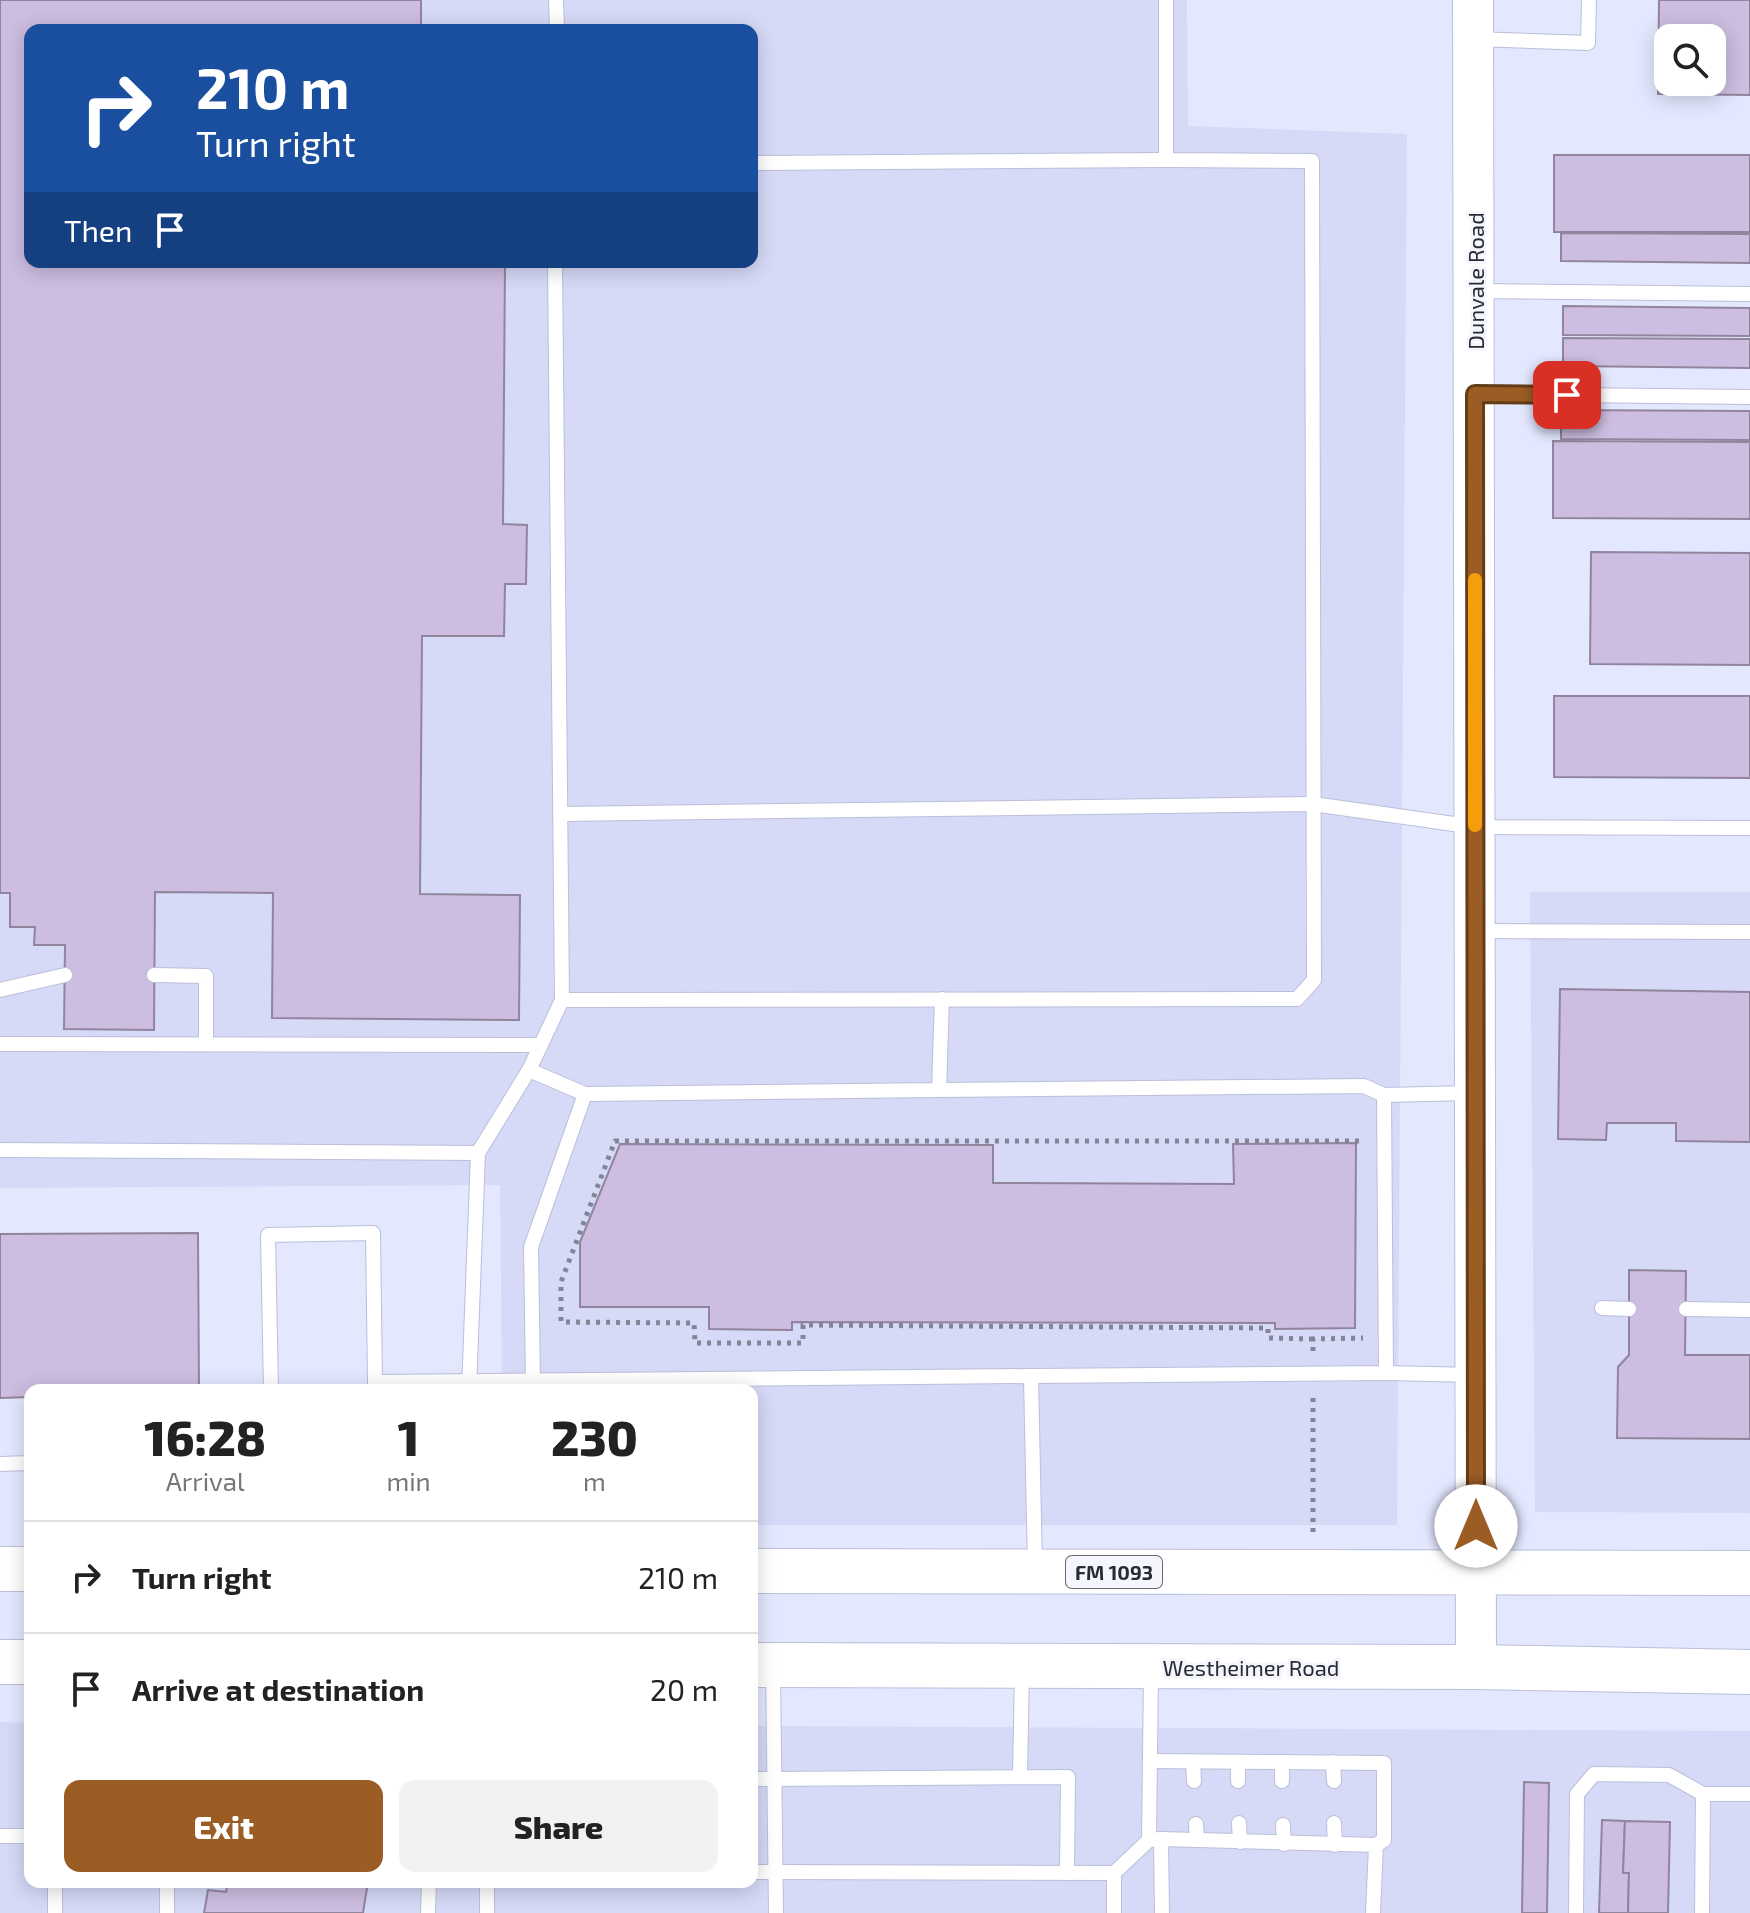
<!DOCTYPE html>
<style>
:root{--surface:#fff;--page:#f2f2f2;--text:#222;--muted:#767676;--line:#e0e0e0;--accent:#9c5d25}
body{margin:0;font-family:"Exo 2",sans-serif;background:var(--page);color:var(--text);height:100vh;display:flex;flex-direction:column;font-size:30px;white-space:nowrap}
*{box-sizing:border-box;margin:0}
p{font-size:26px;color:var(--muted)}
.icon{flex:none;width:44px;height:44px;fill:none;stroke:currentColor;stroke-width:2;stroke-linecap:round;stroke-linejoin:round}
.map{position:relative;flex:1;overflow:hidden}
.side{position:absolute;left:24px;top:1384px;width:734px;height:504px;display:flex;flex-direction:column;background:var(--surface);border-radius:16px;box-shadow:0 4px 20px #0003}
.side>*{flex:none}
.banner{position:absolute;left:24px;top:24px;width:734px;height:244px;border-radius:16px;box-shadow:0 4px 20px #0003;background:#1a4fa0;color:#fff;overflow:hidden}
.buttons{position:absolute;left:1654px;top:24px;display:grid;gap:16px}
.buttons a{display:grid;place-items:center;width:72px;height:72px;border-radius:16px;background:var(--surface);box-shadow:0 4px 20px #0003;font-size:40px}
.pin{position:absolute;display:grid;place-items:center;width:68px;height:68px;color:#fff;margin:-34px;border-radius:16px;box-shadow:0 4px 12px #0006}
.me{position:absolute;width:88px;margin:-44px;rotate:0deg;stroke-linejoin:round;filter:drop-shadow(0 0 6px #0008)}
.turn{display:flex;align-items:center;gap:28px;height:168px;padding:0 40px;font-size:36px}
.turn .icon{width:104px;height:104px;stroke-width:2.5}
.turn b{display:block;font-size:56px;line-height:68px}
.then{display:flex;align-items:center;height:76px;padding:0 40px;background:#0003;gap:16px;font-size:30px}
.eta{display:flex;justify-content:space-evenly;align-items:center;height:136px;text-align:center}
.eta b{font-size:48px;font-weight:800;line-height:56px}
.action{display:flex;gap:16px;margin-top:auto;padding:16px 40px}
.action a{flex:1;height:92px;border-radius:16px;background:var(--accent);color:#fff;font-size:32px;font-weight:800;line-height:92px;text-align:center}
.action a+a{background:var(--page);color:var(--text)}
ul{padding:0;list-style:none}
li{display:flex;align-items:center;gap:24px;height:112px;padding:0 40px;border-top:2px solid var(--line)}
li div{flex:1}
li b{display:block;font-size:30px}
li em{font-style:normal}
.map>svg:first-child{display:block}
</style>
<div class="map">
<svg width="1750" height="1913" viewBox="0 0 1750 1913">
<rect width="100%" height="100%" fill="#e4e8ff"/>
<g fill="#d6daf7" fill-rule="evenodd">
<path d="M0,0h1187l1,126 219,8 -10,1391h-645v-135h-250l-2,-205 -500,3zM30,30h722v232h-722z"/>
<polygon points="1530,892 1750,892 1750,1513 1535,1512"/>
<polygon points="0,1722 30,1723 30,1882 752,1882 752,1726 1750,1731 1750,1913 0,1913"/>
</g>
<g fill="#cdbde0" stroke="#91859e" stroke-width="2" fill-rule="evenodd">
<polygon points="0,0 421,0 421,30 30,30 30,262 505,262 503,524 527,525 526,584 505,584 504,636 422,636 420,894 520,895 519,1020 272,1018 273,893 155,892 154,1030 64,1029 65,945 34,945 35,927 10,927 10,893 0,893"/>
<path d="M1659,0h91v95l-92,-1zM1668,38h44v44h-44z"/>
<rect x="1554" y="155" width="196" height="77"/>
<polygon points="1561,233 1750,234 1750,263 1561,261"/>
<polygon points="1563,306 1750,308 1750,336 1563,335"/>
<polygon points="1563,338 1750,339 1750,368 1563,366"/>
<polygon points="1561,410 1750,411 1750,440 1561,439"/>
<polygon points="1553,441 1750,442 1750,519 1553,518"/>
<polygon points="1591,552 1750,553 1750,665 1590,664"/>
<polygon points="1554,696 1750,696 1750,778 1554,777"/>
<polygon points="1560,989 1750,992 1750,1142 1676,1141 1676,1123 1607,1123 1606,1140 1558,1139"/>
<polygon points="1356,1143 1355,1328 1275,1329 1275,1323 792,1322 792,1330 709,1329 709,1307 580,1307 580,1242 620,1144 993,1145 993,1183 1234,1184 1233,1144"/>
<polygon points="198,1233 199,1390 30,1390 30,1397 0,1398 0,1234"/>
<polygon points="1629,1270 1686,1271 1685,1355 1750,1355 1750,1439 1617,1438 1618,1367 1629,1355"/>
<polygon points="1524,1782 1549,1783 1547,1913 1522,1913"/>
<polygon points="1602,1820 1625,1821 1623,1873 1629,1873 1628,1913 1599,1913"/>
<polygon points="1625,1821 1670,1822 1668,1913 1628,1913 1629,1873 1623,1873"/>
<polygon points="228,1882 368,1882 363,1913 204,1913 208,1890 226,1892"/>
</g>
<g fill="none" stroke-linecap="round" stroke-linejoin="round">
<defs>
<g id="lane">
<polyline points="556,0 557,30"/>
<polyline points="1474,39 1588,43 1589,0"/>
<polyline points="752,163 1166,160"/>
<polyline points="1475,291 1750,294"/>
<polyline points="1476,394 1750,397"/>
<polyline points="560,814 1313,804 1475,827 1750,828"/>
<polyline points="1476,931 1750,932"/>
<polyline points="154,975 206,976 206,1044"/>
<polyline points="0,990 65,975"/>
<polyline points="562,1000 1297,999 1314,980 1312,161 1166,160 1166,0"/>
<polyline points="0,1044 541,1045"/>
<polyline points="529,1070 585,1094 939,1090 942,999"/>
<polyline points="939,1090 1364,1086 1384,1095"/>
<polyline points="0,1150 478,1153"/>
<polyline points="1602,1308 1629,1309"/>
<polyline points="1686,1309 1750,1310"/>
<polyline points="1386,1373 1474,1375"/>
<polyline points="1031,1376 1386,1373 1384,1095 1471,1093"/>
<polyline points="533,1382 531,1247 585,1094"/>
<polyline points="271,1390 268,1235 373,1233 375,1382"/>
<polyline points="375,1390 375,1382 1031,1376 1035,1568"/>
<polyline points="469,1390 478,1153 529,1070 562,1000 555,262"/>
<polyline points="0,1464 30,1463"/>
<polyline points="773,1669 776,1913"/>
<polyline points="1150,1761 1384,1763 1384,1840 1376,1845"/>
<polyline points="1193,1762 1194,1781"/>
<polyline points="1238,1762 1238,1781"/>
<polyline points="1282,1762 1282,1781"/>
<polyline points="1333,1762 1334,1781"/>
<polyline points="1020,1777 1022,1670"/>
<polyline points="752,1779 1068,1777 1067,1873"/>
<polyline points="1239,1823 1240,1842"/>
<polyline points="1334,1823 1335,1845"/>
<polyline points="1196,1824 1197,1840"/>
<polyline points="1283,1825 1284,1844"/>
<polyline points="0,1836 30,1836"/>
<polyline points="1161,1839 1162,1913"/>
<polyline points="1149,1840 1151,1672"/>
<polyline points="752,1872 1114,1873"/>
<polyline points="167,1882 167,1913"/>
<polyline points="55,1913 55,1882"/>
<polyline points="428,1913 429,1882"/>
<polyline points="487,1913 487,1882"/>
<polyline points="1114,1913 1114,1873 1149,1840 1161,1839 1376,1845 1373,1913"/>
<polyline points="1576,1913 1577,1794 1594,1774 1669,1775 1703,1794 1750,1794"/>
<polyline points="1702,1913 1703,1794"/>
</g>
<polyline id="secondary" points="1473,0 1476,1667"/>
<g id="primary">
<polyline points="0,1569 30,1569"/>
<polyline points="752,1571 1750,1573"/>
<polyline points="0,1662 30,1662"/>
<polyline points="752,1665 1476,1667 1750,1672"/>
</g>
</defs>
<use href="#lane" stroke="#babfda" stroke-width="16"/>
<use href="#secondary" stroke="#babfda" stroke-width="42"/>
<use href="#primary" stroke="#babfda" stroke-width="46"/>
<g stroke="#828595" stroke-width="5" stroke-dasharray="4 6" stroke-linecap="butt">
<polyline points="1313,1339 1268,1338 1268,1328 803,1325 803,1343 695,1343 694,1323 561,1322 561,1282 615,1141 1362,1141"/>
<polyline points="1313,1351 1313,1339 1363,1338"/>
<polyline points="1313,1532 1313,1397"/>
</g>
<use href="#lane" stroke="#fff" stroke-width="14"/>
<use href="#secondary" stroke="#fff" stroke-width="40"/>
<use href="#primary" stroke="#fff" stroke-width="44"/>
</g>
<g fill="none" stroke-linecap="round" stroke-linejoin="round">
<defs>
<polyline id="route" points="1476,1526 1475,394 1567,395"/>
</defs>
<use href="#route" stroke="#653c18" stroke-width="20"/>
<use href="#route" stroke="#9c5d25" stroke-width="14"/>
<polyline stroke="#f59e0b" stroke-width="14" points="1475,580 1475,825"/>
</g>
<g text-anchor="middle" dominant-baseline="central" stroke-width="6" stroke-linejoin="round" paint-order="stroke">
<rect fill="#f5f6fc" stroke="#666771" stroke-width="2" x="1066" y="1556" width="96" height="32" rx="6"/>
<g font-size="20" font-weight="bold" fill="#282a35">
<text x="1114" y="1572">FM 1093</text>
</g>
<g font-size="22" fill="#282a35" stroke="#f5f6fc">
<text transform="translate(1475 281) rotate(-90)">Dunvale Road</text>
<text x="1251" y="1667">Westheimer Road</text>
</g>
</g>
</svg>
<div class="buttons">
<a><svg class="icon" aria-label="search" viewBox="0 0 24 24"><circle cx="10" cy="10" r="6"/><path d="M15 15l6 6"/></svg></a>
</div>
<div class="pin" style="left:1567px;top:395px;background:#d93025"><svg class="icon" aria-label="arrive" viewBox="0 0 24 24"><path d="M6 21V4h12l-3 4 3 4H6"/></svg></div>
<svg class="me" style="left:1476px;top:1526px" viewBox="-20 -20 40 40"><circle r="19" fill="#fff"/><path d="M0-13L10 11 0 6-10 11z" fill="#9c5d25"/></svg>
<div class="banner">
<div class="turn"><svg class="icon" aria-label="right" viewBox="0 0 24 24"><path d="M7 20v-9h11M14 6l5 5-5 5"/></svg><div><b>210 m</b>Turn right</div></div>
<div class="then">Then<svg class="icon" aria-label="arrive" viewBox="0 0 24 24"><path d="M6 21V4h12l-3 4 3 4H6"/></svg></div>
</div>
<section class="side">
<div class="eta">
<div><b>16:28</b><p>Arrival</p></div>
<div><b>1</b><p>min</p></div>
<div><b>230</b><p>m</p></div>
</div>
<ul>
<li><svg class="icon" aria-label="right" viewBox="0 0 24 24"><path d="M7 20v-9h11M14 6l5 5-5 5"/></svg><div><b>Turn right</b></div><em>210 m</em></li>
<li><svg class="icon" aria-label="arrive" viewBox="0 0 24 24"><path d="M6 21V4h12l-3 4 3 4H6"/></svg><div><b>Arrive at destination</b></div><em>20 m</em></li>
</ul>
<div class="action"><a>Exit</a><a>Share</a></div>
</section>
</div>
